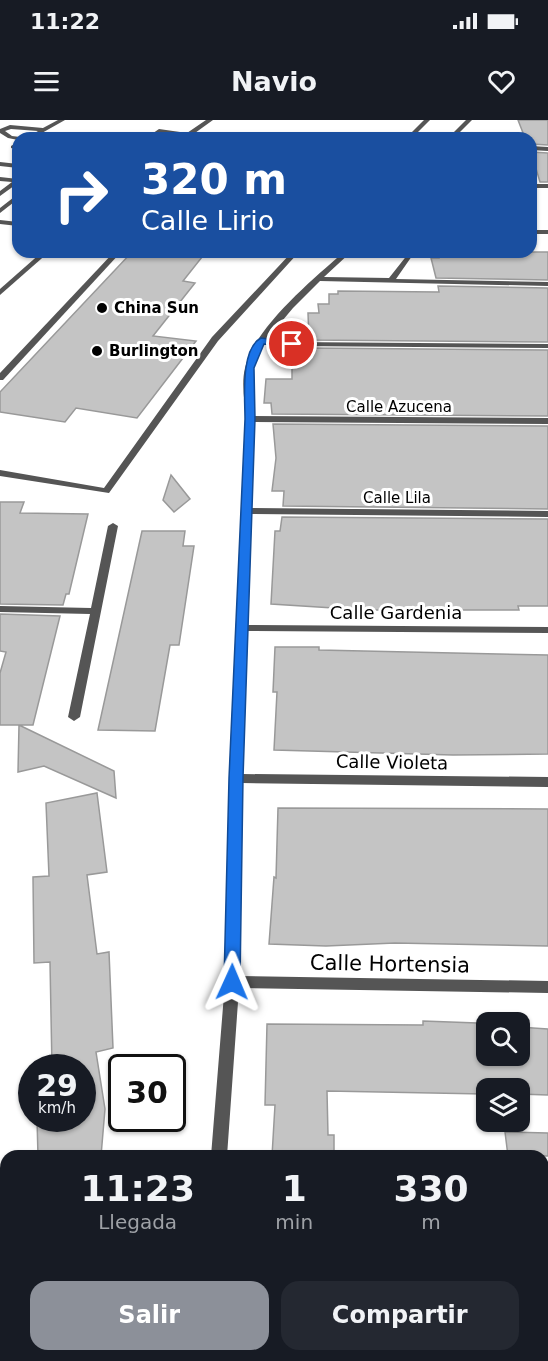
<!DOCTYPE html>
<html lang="es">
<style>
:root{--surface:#171b24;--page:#242831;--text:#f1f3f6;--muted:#9ea1a6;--accent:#8c9099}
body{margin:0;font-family:"DejaVu Sans",sans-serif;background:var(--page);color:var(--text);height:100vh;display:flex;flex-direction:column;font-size:22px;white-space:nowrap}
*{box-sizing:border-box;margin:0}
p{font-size:20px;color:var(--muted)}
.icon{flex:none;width:33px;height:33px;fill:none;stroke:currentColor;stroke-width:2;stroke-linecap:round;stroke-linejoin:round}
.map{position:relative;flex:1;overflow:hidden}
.panel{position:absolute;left:0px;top:1030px;width:549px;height:212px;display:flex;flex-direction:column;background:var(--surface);border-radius:18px 18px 0 0;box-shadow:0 2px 4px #0004}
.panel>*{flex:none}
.hud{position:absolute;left:12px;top:12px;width:525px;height:126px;border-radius:18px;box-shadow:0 2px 4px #0004;background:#1a4fa0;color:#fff;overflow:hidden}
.controls{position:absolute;left:476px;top:892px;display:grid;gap:12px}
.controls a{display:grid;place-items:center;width:54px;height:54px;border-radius:12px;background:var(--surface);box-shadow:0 2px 4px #0004;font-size:30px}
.speed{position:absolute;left:18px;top:934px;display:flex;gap:12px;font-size:30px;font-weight:700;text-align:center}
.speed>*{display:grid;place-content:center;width:78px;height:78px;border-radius:50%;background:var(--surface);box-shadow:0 2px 4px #0004;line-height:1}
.speed small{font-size:15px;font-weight:400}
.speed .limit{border:3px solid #111;border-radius:9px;background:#fff;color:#111}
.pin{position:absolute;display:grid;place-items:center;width:51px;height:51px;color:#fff;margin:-26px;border:3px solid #fff;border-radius:50%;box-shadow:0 2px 6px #0007}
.me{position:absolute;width:66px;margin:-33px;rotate:1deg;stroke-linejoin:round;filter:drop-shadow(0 0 4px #0008)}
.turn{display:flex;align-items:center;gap:21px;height:126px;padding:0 30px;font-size:27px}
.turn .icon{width:78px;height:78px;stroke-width:2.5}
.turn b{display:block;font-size:42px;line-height:51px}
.eta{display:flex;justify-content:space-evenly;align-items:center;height:102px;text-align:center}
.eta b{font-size:36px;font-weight:600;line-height:42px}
.button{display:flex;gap:12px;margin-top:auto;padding:12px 30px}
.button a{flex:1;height:69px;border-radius:18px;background:var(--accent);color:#fff;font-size:24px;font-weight:600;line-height:69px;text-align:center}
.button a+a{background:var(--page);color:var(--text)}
.status{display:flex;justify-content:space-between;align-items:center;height:42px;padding:0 30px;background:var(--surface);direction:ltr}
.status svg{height:16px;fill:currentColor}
header{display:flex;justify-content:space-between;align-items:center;height:78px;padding:0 30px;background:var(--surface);font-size:27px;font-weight:600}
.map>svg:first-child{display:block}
</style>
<div class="status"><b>11:22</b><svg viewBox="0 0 49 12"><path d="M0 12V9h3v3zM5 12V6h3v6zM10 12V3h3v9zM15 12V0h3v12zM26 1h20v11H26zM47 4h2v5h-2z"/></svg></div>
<header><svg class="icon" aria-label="menu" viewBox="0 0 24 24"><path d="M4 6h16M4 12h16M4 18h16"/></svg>Navio<svg class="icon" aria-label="heart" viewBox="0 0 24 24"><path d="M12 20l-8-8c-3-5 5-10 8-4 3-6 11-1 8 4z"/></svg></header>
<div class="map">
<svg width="548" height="1241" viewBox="0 0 548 1241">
<rect width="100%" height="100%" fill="#fff"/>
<g fill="#c4c4c4" stroke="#999" stroke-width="1.5">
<polygon points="518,0 548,0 548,25 531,24 531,18 525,18"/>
<polygon points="531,32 548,33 548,62 540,62"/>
<polygon points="132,132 206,132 183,161 195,163 153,216 196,221 137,298 76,288 65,302 0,292 0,272"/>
<polygon points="438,132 548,132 548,160 436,158 431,138 439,138"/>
<polygon points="438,166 548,168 548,222 309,220 308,193 319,193 318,184 329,184 329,174 338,174 338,171 439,172"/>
<polygon points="310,228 548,230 548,296 272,294 271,283 264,283 266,259 292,259 292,236 311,236"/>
<polygon points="273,304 548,306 548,389 283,386 284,371 272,371 276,338"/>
<polygon points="171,355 190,379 174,392 163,380"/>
<polygon points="0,382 24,382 20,393 88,394 69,474 66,474 63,485 0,484"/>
<polygon points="282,397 548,399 548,486 518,486 519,490 365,490 271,484 275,411 280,411"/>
<polygon points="142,411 185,411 183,426 194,426 179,525 170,525 155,611 98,610"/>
<polygon points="0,494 60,496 33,605 19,605 114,651 116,678 44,646 18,652 19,605 0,605 0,553 6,532 0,531"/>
<polygon points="275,527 319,527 319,530 548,535 548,634 453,635 274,630 277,572 273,572"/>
<polygon points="97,673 107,752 87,755 97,834 109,832 113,928 96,932 105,989 101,1036 38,1036 37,999 82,999 82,948 52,948 50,842 34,843 33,757 49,756 46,683"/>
<polygon points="278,688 548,689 548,826 395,823 326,826 269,824 274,757 276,758"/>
<polygon points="423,901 477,903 480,936 519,936 519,907 548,909 548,975 519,974 519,969 486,969 484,974 327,971 328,1015 334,1015 334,1036 272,1036 275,985 265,985 267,904 423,905"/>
<polygon points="505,1012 548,1013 548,1036 508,1036"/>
</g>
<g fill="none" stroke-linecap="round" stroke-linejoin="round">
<g fill="#555" fill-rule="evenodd">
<polygon points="58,0 65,0 33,18 26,18 38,11 11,9 5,11 12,16 20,17 18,20 8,18 0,13 0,9 10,5 43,8"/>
<polygon points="206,0 213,0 188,18 160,13 153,18 146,18 159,9 187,13"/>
<polygon points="424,0 430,0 412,18 406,18"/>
<polygon points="18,22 18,30 11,28 11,26"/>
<polygon points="0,57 18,59 18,63 0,76 0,71 12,62 0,61"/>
<polygon points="18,74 18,79 0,93 0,88"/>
<polygon points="0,100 18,102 18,106 0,104"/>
<polygon points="42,132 49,132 0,175 0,169"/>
<polygon points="114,132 121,132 3,260 0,260 0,253"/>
<polygon points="292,132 299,132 218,221 109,373 0,356 0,350 104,368 212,217"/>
<polygon points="113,403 118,406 80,597 74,601 68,597 90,494 0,492 0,486 91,488 108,406"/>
</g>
<g fill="#555" fill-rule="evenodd">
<polygon points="466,0 472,0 454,18 448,18"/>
<polygon points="531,26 548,27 548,31 531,30"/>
<polygon points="0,42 18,44 18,48 0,46"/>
<rect x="531" y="64" width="17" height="4"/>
<rect x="531" y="110" width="17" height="4"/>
<path d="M344,132h7l-27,25 65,1 19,-24 12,-2 -8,4 -16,23 152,3v4l-228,-5 -27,27 -26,31 25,3 256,2v4l-256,-2 -28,-2 -11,24 1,48 294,2v6l-294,-2 -3,86 297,3v6l-297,-3 -4,111 301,2v6l-301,-2 -5,143 306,3v10l-306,-4 -3,193 309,5v12l-309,-5 -12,168h-16l14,-174 5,-204 16,-359c-1,-16 -5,-35 -1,-51 9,-40 68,-89 99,-116z"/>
<rect x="543" y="1140" width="5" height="18"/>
</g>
</g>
<path fill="#1a73e8" stroke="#114b97" stroke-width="1.5" d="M261,218l31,4 5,2 -5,3 -28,-3 -10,24 1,51 -12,359 -3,204 -2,5 -6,2 -6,-2 -2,-5 5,-204 16,-359c0,-20 -5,-70 16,-81z"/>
<g fill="#000" stroke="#fff" stroke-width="2">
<circle cx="102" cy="188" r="6"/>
<circle cx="97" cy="231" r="6"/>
</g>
<g text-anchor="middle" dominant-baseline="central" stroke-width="6" stroke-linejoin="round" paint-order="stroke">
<g font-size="15" font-weight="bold" fill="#000" stroke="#fff" text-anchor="start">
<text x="114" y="188">China Sun</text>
<text x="109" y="231">Burlington</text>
</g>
<g font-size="15" fill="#000" stroke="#fff">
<text x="399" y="287">Calle Azucena</text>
<text x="397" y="378">Calle Lila</text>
</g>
<g font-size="18" fill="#000" stroke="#fff">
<text x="396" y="492">Calle Gardenia</text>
<text transform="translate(392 642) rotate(1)">Calle Violeta</text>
</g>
<g font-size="21" fill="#000" stroke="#fff">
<text transform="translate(390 844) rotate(1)">Calle Hortensia</text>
</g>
</g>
</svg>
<div class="controls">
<a><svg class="icon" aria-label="search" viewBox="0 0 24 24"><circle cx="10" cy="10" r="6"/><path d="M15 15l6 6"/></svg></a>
<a><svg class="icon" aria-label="layers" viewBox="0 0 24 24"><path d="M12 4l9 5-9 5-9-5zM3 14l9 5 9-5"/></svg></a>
</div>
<div class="speed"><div>29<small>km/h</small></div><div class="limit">30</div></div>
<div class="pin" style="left:292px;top:224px;background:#d93025"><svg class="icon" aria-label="arrive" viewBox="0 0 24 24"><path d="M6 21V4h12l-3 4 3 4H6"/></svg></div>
<svg class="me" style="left:232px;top:862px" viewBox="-20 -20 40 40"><path d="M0-17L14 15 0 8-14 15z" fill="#1a73e8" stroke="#fff" stroke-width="4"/></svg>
<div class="hud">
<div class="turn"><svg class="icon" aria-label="right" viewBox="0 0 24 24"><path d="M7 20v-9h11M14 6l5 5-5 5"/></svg><div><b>320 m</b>Calle Lirio</div></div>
</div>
<section class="panel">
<div class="eta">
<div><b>11:23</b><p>Llegada</p></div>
<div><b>1</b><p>min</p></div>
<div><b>330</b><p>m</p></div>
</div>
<div class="button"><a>Salir</a><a>Compartir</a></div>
</section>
</div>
